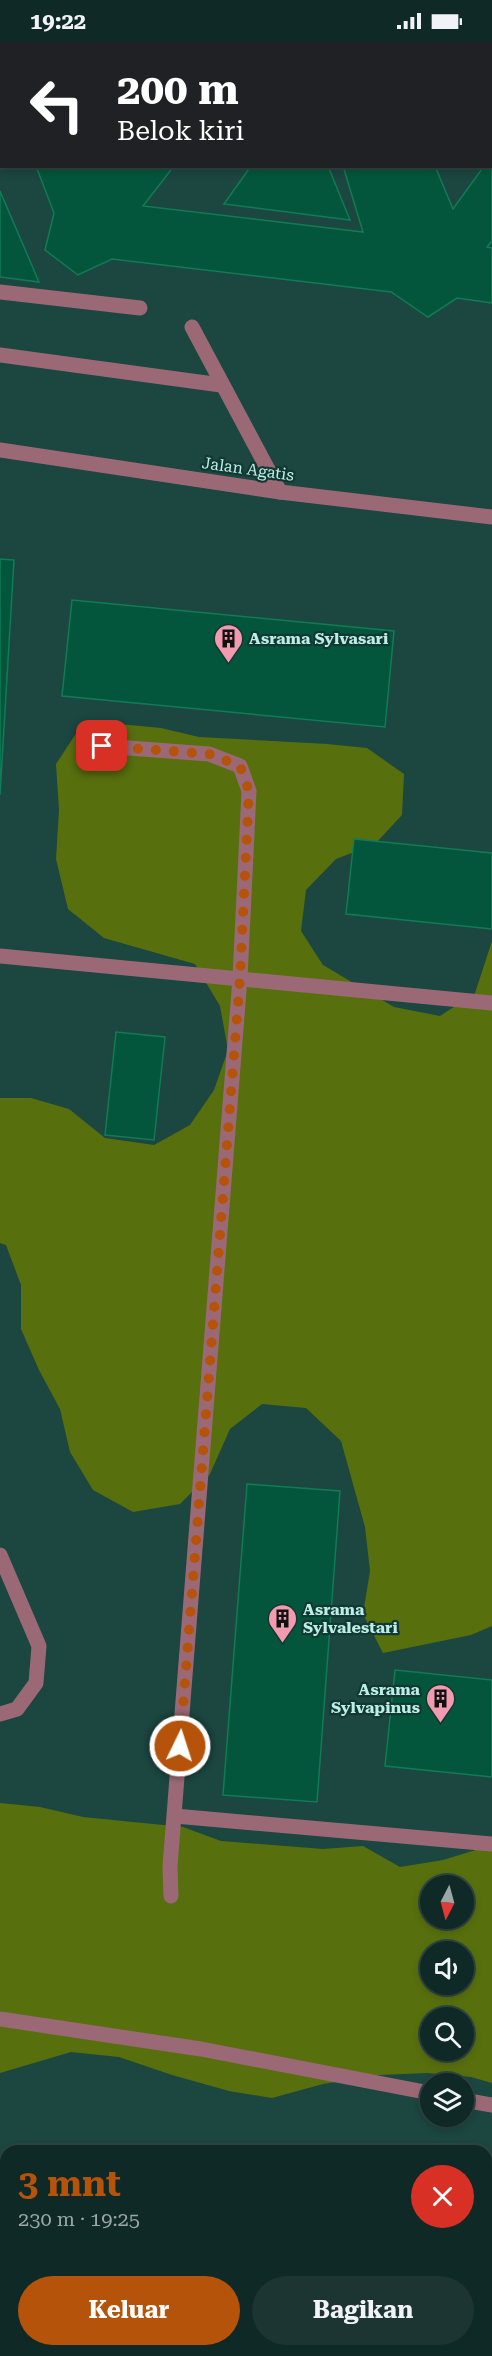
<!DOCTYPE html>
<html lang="id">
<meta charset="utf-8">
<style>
:root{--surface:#0e2926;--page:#1c3532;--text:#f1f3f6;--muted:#9ba6a7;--line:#2e4543;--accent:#b45309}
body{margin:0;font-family:"Roboto Serif",serif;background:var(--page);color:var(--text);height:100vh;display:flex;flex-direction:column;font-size:22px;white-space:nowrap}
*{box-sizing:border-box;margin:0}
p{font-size:20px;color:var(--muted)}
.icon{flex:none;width:33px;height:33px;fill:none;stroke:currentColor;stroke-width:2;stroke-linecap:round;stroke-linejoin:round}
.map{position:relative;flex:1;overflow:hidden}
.side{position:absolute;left:0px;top:2103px;width:492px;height:212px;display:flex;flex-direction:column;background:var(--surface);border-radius:18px 18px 0 0;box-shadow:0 3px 9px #0003,0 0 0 2px var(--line)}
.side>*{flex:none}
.hud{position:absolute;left:0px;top:0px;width:492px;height:126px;box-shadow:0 3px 9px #0003,0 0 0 2px var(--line);background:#202124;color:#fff;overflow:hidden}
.needle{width:39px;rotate:186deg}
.buttons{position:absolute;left:420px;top:1833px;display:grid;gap:12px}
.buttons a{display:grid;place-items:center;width:54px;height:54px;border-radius:50%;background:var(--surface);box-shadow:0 3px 9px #0003,0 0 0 2px var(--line);font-size:30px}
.pin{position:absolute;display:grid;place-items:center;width:51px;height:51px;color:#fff;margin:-26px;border-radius:12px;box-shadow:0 3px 9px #0006}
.me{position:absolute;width:66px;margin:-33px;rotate:4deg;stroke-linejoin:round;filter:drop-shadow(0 0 4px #0008)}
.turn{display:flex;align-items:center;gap:21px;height:126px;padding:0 18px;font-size:27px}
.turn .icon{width:78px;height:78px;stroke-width:2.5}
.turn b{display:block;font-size:42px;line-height:51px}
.round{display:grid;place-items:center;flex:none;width:63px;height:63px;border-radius:32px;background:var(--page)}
.summary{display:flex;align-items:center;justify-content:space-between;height:102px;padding:0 18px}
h1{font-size:36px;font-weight:700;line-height:45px;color:var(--accent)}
.cta{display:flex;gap:12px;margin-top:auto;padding:12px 18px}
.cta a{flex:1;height:69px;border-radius:36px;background:var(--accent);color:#fff;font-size:24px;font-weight:700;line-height:69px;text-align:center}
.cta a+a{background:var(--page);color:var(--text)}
.status{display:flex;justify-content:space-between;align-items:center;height:42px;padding:0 30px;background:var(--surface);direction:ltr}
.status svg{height:16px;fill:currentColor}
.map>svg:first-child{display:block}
</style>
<div class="status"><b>19:22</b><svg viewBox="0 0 49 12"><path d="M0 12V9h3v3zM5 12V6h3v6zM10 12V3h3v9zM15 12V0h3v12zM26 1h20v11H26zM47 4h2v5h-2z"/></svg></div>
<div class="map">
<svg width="492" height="2314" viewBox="0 0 492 2314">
<rect width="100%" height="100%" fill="#133732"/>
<path fill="#1c4640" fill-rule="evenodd" d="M0,0h492v2314h-492zM2,2h488v122h-488zM430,1844h34v32h-34zM430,1910h34v32h-34zM430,1976h34v32h-34zM430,2042h34v32h-34zM6,2109h480v199h-480z"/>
<g fill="#586f0e" fill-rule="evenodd">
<polygon points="119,682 161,686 199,695 327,702 367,706 404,732 402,773 375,802 336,817 306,848 301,889 323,923 394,965 440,974 475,951 492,899 492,1584 471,1593 383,1611 363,1572 370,1529 365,1485 341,1399 306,1366 262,1362 230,1387 210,1432 180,1462 133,1470 93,1448 70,1410 60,1367 39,1328 21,1287 21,1243 6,1203 0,1201 0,1056 31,1056 69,1067 105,1096 154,1103 190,1083 214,1048 228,1008 220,964 195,922 104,896 68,867 56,817 59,768 56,722 79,687"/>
<path d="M0,1761l40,4 43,10 100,10 38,14 102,8 40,-3 37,21 43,-7 49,-15v238l-21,-6 -44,-4 -47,2 -57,9 -51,14 -43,-7 -57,-16 -53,-18 -48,-5 -71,21zM430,1844h34v32h-34zM430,1910h34v32h-34zM430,1976h34v32h-34z"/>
</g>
<g fill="#03563b" stroke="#117b56" stroke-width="1.5">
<polygon points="0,0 63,0 64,2 2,2 2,32"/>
<polygon points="77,0 185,0 184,2"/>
<polygon points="199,0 272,0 198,2"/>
<polygon points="305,0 383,0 383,2 306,2"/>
<polygon points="490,17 492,18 490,86"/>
<polygon points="492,114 492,199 487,205 492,206 492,261 457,256 428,275 391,250 112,217 78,233 45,208 54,171 36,124 174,124 143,164 363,190 343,124 435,124 453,167 484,124 490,124"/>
<polygon points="251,124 328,124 350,178 224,162"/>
<polygon points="0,149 39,240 0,235"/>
<polygon points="0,517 14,518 0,753"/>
<polygon points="72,558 394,589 385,685 62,654"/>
<polygon points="354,797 492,811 492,887 346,872"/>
<polygon points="116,990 165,995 154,1098 105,1093"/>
<polygon points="247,1442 340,1449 317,1760 223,1753"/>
<polygon points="395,1628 492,1638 492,1735 385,1724"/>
</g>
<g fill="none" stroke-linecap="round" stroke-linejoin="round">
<g stroke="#9b6975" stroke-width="15">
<polyline points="0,250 140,266"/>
<polyline points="192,285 280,450"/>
<polyline points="0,313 221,343"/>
<polyline points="0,408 280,450 492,475"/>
<polyline points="102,704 209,712 240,724 249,749 240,936 170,1824 171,1854"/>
<polyline points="0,914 492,961"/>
<polyline points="0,1513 39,1604 36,1641 17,1667 0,1672"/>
<polyline points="175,1774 492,1802"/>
<polyline points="0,1977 201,2007 430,2051"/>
<polyline points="464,2058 492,2063"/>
</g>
</g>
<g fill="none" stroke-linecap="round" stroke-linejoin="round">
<polyline stroke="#b45309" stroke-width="10" stroke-dasharray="0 18" points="102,704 209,712 240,724 249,749 240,936 180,1704"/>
</g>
<defs>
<symbol id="building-pin" viewBox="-11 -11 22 30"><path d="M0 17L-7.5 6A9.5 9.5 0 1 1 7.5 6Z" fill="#f19ab0" stroke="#133732"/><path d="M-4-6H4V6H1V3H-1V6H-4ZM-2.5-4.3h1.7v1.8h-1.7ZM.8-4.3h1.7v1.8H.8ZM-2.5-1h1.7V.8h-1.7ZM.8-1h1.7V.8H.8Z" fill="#111"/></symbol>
</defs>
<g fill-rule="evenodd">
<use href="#building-pin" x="212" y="580" width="33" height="45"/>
<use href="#building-pin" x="266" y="1560" width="33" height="45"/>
<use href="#building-pin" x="424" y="1640" width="33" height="45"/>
</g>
<g text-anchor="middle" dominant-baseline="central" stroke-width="4.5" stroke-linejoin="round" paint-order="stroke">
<g font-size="16" fill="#bbeee5" stroke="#133732">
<text transform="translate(248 427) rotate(8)">Jalan Agatis</text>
</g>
<g font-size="16" font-weight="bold" fill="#bbeee5" stroke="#133732" text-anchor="start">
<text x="249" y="596">Asrama Sylvasari</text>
<text x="303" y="1567">Asrama<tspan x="303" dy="18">Sylvalestari</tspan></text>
<text x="420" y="1647" text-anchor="end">Asrama<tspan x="420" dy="18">Sylvapinus</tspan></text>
</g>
</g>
</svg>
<div class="buttons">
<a><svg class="needle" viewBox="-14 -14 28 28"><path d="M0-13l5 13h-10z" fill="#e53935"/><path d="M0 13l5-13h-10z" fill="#9ba6a7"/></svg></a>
<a><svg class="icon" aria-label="sound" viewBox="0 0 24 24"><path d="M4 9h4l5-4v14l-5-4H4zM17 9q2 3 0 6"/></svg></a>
<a><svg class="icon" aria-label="search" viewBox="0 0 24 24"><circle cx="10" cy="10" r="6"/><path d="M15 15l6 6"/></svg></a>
<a><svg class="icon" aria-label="layers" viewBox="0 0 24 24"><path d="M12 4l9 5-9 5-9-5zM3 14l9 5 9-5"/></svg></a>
</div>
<div class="pin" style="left:102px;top:704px;background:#d93025"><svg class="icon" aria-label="arrive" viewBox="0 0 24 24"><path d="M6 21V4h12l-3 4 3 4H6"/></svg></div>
<svg class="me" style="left:180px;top:1704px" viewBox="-20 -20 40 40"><circle r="17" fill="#b45309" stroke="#fff" stroke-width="3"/><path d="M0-11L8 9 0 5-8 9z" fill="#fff"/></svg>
<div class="hud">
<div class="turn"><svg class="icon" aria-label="left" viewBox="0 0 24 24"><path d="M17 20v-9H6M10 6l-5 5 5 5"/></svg><div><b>200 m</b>Belok kiri</div></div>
</div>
<section class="side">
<div class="summary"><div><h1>3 mnt</h1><p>230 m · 19:25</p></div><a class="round" style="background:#d93025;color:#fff"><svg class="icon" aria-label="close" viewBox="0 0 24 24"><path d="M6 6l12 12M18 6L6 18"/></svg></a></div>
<div class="cta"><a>Keluar</a><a>Bagikan</a></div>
</section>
</div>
